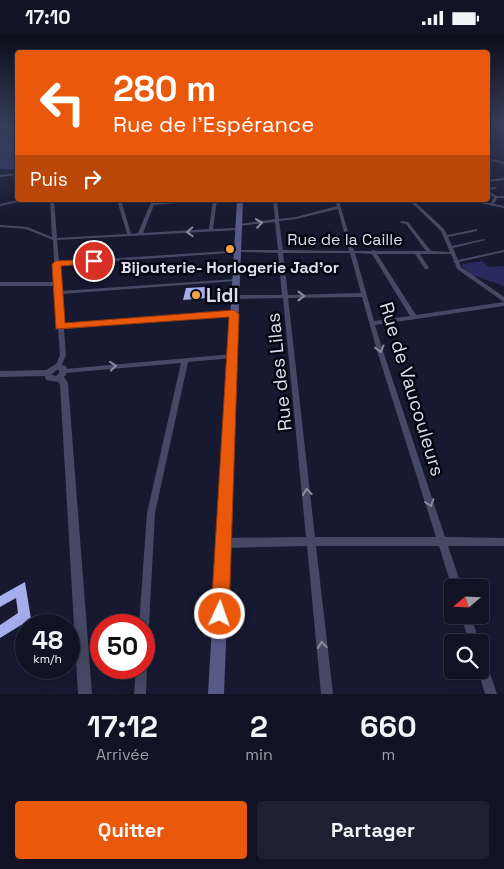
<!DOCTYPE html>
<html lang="fr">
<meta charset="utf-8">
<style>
:root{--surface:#111325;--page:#1e2032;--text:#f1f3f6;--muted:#9c9ea7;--line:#303242;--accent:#ea580c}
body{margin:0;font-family:"Space Grotesk",sans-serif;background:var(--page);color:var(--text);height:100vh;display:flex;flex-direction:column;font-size:19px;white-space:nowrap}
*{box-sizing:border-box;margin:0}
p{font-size:16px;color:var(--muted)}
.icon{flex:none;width:28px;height:28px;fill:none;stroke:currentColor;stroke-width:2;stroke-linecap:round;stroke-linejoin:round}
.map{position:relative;height:659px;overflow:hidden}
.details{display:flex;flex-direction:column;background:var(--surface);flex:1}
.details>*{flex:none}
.top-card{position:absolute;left:15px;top:15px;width:475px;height:152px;border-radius:5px;box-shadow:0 2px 12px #0003,0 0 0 1px var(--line);background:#ea580c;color:#fff;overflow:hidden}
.needle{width:32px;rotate:251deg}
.fabs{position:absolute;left:444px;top:544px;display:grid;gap:10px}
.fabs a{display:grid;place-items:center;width:45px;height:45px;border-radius:5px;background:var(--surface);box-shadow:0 2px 12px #0003,0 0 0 1px var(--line);font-size:25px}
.speed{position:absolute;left:15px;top:579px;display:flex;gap:10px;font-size:25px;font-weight:700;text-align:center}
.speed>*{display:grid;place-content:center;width:65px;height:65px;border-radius:50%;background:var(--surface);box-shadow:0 2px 12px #0003,0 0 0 1px var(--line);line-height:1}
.speed small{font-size:12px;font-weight:400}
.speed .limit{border:8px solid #d22;background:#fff;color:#111}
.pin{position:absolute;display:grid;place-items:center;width:42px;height:42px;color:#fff;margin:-21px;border:2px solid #fff;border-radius:50%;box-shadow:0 1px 5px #0007}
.me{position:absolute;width:55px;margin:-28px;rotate:3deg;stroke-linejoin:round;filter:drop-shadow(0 0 4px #0008)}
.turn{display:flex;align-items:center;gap:18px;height:105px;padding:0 15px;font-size:22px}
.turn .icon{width:65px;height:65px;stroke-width:2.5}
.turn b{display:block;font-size:35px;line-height:42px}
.then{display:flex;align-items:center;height:48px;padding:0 15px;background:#0003;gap:10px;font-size:19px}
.eta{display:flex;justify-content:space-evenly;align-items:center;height:85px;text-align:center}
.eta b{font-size:30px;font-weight:800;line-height:35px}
.cta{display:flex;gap:10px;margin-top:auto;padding:10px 15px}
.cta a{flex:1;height:58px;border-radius:5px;background:var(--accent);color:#fff;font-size:20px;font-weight:800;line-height:58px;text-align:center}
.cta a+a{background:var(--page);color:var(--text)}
.status{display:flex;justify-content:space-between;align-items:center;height:35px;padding:0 25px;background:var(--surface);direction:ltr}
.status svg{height:14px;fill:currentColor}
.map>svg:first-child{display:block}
</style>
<div class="status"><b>17:10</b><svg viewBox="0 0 49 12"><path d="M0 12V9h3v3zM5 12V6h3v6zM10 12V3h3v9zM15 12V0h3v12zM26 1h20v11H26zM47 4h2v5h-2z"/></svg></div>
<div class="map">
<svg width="504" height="659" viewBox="0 0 504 659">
<rect width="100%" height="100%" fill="#171931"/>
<polygon fill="#292b5f" points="482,226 489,232 504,231 504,251 470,239 462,231 463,229"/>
<polygon fill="#36396f" points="0,90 17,90 17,135 0,134"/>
<g fill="#a5aded">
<polygon points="206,252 208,263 183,265 186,253"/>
<polygon points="25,547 31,584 0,603 0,590 18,578 16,563 0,572 0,561"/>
</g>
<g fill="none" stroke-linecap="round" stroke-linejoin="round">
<g fill="#464965" fill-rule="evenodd">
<polygon points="488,123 504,127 504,129 488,125"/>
<polygon points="18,138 18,140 0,142 0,140"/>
<polygon points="504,143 504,145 488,147 488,145"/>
<polygon points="495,152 497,153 496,154 488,155 488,153"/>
<polygon points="488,156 497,161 504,161 504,163 497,163 493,171 491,171 490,170 494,162 488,158"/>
<polygon points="19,165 27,165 0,171 0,169"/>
<path d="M50,165h4l3,38 70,-4 -10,-34h4l10,34 7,-1 14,-33h4l-1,3 23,-2 2,1 -2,1 -24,2 -11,28 66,-4 4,-29h4l-4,29 25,-1 2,1 -2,1 -181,10 2,22 184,-12h35l-3,-28 -36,4 -2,-1 2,-1 36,-5 -2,-19h4l2,19 17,-2 41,-11 -2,-6h80l-1,1 30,28 3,6 30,-6v2l-29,6 4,9 32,-7 2,1 -33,8 5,12 46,-10v2l-45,10 2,5 43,30v5l-47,-33 -2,-6 -2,-1 1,-1 -3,-7h-31l9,14 -2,1h-2l-10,-15h-38l39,61 88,-13v4l-129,19 9,29 61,183 59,1v8h-56l14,41 -10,1 -13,-42h-123l17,148h-12l-14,-148 -83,2 -3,-2 -2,-3 2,-3 3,-2 82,-1 -23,-239 -48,1 -3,-2 3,-2h47l-4,-42 -35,-1 -184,13 2,26 175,-12 2,1 -2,1 -175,13 3,31 170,-13 3,2 -3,2 -170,13 2,26 -6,14h-4l-1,-2 5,-12 -2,-27 -1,-1 1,-1 -2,-32 -2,-1 2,-1v-6h-56v-4h55l-2,-42 -27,-11 -26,-2v-2l27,2 25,10zM410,166l31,30 9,21 -19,-1 -23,-29 -6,-1 -2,1 1,1 5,1 20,27h-51l-2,-1 -2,1h-17l-15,-49zM338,174l11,42 -66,-1 -4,-29 17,-2zM283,218h67l11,40 -73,2zM355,218l17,1 38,62 -36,5zM362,262l16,57 58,183h-121l-27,-239z"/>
<polygon points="233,319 236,321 233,323 188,327 155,478 149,590 148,594 144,595 144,590 139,590 147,478 181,328 65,338 63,338 62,336 63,334 65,334"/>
<polygon points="461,580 471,580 479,608 469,608"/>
<polygon points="480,620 484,621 497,659 485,659 478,635 480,635"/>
<polygon points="144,627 146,628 147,632 146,659 134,659 136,632 144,632"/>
</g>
<g fill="#464965" fill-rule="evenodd">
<polygon points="466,165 475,165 504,171 504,173"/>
<path d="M56,329l10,2c2,4 1,9 -2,11l4,6 24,311h-14l-18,-310 -2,-2 -12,-2 -1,-4 -45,1v-6l46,-1zM57,335h2v3l-3,3 -4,-1v-1z"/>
</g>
<polygon fill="#565a87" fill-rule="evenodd" points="237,165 243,165 224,659 208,659"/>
</g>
<defs><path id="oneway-chevron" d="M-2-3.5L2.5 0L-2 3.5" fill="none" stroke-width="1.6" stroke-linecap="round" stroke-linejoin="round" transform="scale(1.25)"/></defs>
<g stroke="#8a8ca4">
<use href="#oneway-chevron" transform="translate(259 188) rotate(-8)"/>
<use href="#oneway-chevron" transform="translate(190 197) rotate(177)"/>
<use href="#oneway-chevron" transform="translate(301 261)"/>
<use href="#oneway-chevron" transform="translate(380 314) rotate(75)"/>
<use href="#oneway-chevron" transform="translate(113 331) rotate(-5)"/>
<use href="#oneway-chevron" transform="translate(307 457) rotate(-96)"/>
<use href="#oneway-chevron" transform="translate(430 468) rotate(72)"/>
<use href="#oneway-chevron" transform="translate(322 610) rotate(-96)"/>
</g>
<linearGradient id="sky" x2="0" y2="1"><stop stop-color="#0d0e1b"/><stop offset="0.49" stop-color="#363e5a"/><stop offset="1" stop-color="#363e5a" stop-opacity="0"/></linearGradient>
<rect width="504" height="183" fill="url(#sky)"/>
<polygon fill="#ea580c" stroke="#983908" points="94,224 97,225 97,228 61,231 65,288 234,275 239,279 229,579 227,586 220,589 214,586 211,579 229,282 56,294 52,229 56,226"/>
<g fill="#f3a442" stroke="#05060f" stroke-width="2">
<circle cx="230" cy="214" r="5"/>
<circle cx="196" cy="260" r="5"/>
</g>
<g text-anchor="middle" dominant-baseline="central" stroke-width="5" stroke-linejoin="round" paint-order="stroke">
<g font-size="16" fill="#dcdff0" stroke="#05060f">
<text x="345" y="204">Rue de la Caille</text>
</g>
<g font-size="16" font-weight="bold" fill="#dcdff0" stroke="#05060f">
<text x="230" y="232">Bijouterie- Horlogerie Jad'or</text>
</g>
<g font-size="19" font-weight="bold" fill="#dcdff0" stroke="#05060f" text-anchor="start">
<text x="206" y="260">Lidl</text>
</g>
<g font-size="19" fill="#dcdff0" stroke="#05060f">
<text transform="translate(279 337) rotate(-96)">Rue des Lilas</text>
<text transform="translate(412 354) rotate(73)">Rue de Vaucouleurs</text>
</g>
</g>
</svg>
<div class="fabs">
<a><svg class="needle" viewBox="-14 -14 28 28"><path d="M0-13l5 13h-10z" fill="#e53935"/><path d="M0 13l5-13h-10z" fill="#9c9ea7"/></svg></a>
<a><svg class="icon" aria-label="search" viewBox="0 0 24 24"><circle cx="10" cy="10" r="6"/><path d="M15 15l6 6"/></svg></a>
</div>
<div class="speed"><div>48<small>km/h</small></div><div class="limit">50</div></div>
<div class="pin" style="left:94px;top:226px;background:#d93025"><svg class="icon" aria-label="arrive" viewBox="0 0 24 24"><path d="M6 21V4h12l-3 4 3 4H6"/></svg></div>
<svg class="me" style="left:220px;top:579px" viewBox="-20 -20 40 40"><circle r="17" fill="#ea580c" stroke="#fff" stroke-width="3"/><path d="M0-11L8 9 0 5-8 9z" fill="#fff"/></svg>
<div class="top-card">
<div class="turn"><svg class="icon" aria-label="left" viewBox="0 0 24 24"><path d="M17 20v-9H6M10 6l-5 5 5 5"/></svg><div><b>280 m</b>Rue de l'Espérance</div></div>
<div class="then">Puis<svg class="icon" aria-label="right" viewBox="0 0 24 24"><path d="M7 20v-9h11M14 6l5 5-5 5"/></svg></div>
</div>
</div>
<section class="details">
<div class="eta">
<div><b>17:12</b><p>Arrivée</p></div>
<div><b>2</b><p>min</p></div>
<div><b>660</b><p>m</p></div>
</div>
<div class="cta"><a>Quitter</a><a>Partager</a></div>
</section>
